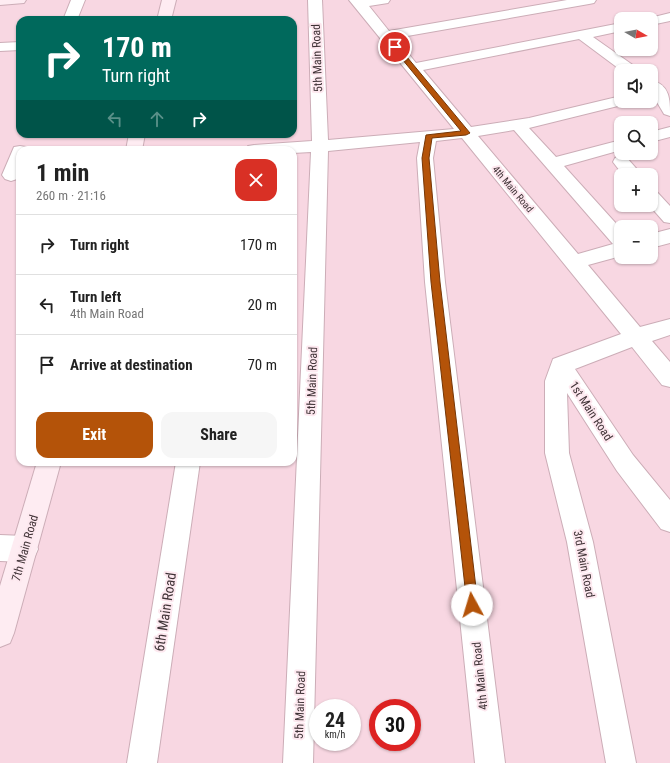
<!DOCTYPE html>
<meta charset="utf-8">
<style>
:root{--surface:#fff;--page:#f6f6f6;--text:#222;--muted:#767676;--line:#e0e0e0;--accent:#b45309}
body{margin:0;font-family:"Roboto Condensed",sans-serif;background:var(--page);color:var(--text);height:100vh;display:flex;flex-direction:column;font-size:15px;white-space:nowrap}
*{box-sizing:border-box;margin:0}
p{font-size:13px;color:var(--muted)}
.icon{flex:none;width:22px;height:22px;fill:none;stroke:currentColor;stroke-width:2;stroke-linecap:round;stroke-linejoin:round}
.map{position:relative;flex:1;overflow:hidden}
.sheet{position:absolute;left:16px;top:146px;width:281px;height:320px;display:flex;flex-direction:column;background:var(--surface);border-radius:12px;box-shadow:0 1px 3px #0004}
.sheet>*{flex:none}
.top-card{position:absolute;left:16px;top:16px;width:281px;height:122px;border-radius:12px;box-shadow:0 1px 3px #0004;background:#00695c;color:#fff;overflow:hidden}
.needle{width:26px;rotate:99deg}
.fabs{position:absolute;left:614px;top:12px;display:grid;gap:8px}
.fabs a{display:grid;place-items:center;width:44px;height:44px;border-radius:8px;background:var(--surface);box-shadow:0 1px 3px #0004;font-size:20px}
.speed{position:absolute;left:309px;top:699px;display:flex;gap:8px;font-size:20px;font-weight:700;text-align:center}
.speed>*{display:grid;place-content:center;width:52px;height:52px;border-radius:50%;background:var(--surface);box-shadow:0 1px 3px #0004;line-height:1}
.speed small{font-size:10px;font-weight:400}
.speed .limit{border:6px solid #d22;background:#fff;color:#111}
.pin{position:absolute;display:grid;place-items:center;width:34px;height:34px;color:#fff;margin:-17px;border:2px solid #fff;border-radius:50%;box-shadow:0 1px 4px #0007}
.me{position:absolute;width:44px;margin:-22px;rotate:354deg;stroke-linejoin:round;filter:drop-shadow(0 0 3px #0008)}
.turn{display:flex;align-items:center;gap:14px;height:84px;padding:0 20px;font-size:18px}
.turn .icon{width:52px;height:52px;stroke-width:2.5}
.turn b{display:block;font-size:28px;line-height:34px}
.lanes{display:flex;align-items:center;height:38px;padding:0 20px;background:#0003;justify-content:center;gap:20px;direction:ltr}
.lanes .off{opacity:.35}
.round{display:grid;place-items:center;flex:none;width:42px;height:42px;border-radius:12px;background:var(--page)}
.head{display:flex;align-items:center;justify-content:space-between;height:68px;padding:0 20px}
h1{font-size:24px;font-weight:700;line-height:30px}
.primary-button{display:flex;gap:8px;margin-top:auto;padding:8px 20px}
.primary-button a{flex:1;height:46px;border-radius:12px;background:var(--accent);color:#fff;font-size:16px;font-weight:700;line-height:46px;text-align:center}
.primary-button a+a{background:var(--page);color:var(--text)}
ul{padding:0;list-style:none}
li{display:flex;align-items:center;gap:12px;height:60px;padding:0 20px;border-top:1px solid var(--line)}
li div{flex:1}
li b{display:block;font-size:15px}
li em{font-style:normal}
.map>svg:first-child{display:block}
</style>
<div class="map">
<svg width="670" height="763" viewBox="0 0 670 763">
<rect width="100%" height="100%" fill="#f8d7e2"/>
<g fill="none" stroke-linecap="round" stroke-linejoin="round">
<defs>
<g id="street">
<polygon points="71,0 85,0 77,20 63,20"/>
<path d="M308,0h14l6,140 126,-11 -105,-129h41l-2,3 -19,3 20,25 178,-31h29l-2,3 -5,1 -193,34 20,25 205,-40v8l-28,6 44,31 2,3h-17l-43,-32 -156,31 48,57 58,-9 92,-22v5h8l-3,3 -97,24 27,29 65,-17v10l-57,16 57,63v27l-33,9 52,62 30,-8v16l-18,6 18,21v25l-8,-2 -30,-38 -57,22 58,86 37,45v32l-9,-3 -44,-58 -50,-78 2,60 24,89 43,221h-30l-39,-221 -22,-89v-72l8,-22 68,-25 -159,-196 -26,3 -3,17 12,124 60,481h-30l-50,-481 -8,-124 3,-16 -92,9 -15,612h-30l28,-611 -18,1v-3h-47l2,-4 6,-1 58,-4zM514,130l99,114 -35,10 -100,-118z"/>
<polygon points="670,13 670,21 651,25 651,19 646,19"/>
<polygon points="20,42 20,50 0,51 0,43"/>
<path d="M651,80c19,5 19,19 19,36l-6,-2 -13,-22z"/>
<polygon points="670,127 670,137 651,142 651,132"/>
<polygon points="20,146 26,147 28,150 20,150 20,174 17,179 11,181 5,179 2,175 14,147"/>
<polygon points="621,156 627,158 642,175 623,175 613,162 615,158"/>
<polygon points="651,190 657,192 670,206 670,223 664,222 649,205 651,205"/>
<polygon points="670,229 670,243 651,248 651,234"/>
<polygon points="176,462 200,462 157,763 127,763"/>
<polygon points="0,535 25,536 34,540 38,549 34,558 25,562 0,561"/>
</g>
<g id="secondary">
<polygon points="0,0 26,0 24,3 0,5"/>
<polygon points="162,0 176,0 171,20 157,20"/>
<polygon points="129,134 145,134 142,150 126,150"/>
<polygon points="37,462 61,462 14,633 10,643 0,647 0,586"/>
</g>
</defs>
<use href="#street" stroke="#ccadb7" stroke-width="2"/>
<use href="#secondary" stroke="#ccadb7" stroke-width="2"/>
<use href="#street" fill="#fff" fill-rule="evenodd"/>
<use href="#secondary" fill="#feecf2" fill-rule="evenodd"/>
</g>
<polygon fill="#b45309" stroke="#753606" points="393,45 397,45 470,133 466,135 432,138 429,158 440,282 478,605 476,609 472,610 468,609 467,605 431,282 422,158 426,135 461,131 393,48"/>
<g text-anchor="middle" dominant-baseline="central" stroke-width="4" stroke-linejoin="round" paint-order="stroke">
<g font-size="10" fill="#403337" stroke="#fde8ef">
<text transform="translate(513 189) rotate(50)">4th Main Road</text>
</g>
<g font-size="12" fill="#403337" stroke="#fde8ef">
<text transform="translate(317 58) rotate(-92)">5th Main Road</text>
<text transform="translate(312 381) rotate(-88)">5th Main Road</text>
<text transform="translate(591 411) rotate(57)">1st Main Road</text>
<text transform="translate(25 548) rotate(-74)">7th Main Road</text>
<text transform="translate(584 564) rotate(79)">3rd Main Road</text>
<text transform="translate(480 676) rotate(-96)">4th Main Road</text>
<text transform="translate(300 705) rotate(-88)">5th Main Road</text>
</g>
<g font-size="14" fill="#403337" stroke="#fde8ef">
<text transform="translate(165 612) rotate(-81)">6th Main Road</text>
</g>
</g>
</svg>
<div class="fabs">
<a><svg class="needle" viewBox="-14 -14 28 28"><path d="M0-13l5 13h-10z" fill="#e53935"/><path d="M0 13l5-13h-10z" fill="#767676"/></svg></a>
<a><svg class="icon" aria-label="sound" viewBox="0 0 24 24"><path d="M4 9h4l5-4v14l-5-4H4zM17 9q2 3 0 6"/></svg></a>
<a><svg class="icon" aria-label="search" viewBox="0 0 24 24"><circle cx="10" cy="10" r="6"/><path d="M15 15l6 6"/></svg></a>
<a>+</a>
<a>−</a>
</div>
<div class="speed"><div>24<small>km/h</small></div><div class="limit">30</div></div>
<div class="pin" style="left:395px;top:47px;background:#d93025"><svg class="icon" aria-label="arrive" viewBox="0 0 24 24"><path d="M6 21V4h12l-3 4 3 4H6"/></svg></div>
<svg class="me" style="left:472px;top:605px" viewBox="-20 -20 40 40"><circle r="19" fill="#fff"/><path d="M0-13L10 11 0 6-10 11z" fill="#b45309"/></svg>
<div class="top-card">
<div class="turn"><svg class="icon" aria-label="right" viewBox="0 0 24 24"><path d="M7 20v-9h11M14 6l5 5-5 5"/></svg><div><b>170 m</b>Turn right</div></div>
<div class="lanes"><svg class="icon off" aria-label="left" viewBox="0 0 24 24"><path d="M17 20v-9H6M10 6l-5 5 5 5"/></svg><svg class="icon off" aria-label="ahead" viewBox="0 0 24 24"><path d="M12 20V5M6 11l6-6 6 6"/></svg><svg class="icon" aria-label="right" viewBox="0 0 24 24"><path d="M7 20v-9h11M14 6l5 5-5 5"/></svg></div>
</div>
<section class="sheet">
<div class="head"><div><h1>1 min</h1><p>260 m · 21:16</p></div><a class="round" style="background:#d93025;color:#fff"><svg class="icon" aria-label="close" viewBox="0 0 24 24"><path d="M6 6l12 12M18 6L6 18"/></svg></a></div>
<ul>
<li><svg class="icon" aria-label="right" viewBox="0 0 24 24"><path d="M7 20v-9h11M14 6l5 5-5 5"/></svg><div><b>Turn right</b></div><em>170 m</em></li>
<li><svg class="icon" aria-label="left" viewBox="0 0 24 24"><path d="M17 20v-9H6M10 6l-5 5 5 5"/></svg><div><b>Turn left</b><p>4th Main Road</p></div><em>20 m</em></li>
<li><svg class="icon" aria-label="arrive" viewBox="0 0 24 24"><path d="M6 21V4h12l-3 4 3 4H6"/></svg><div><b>Arrive at destination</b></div><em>70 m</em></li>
</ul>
<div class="primary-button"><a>Exit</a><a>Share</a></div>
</section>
</div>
